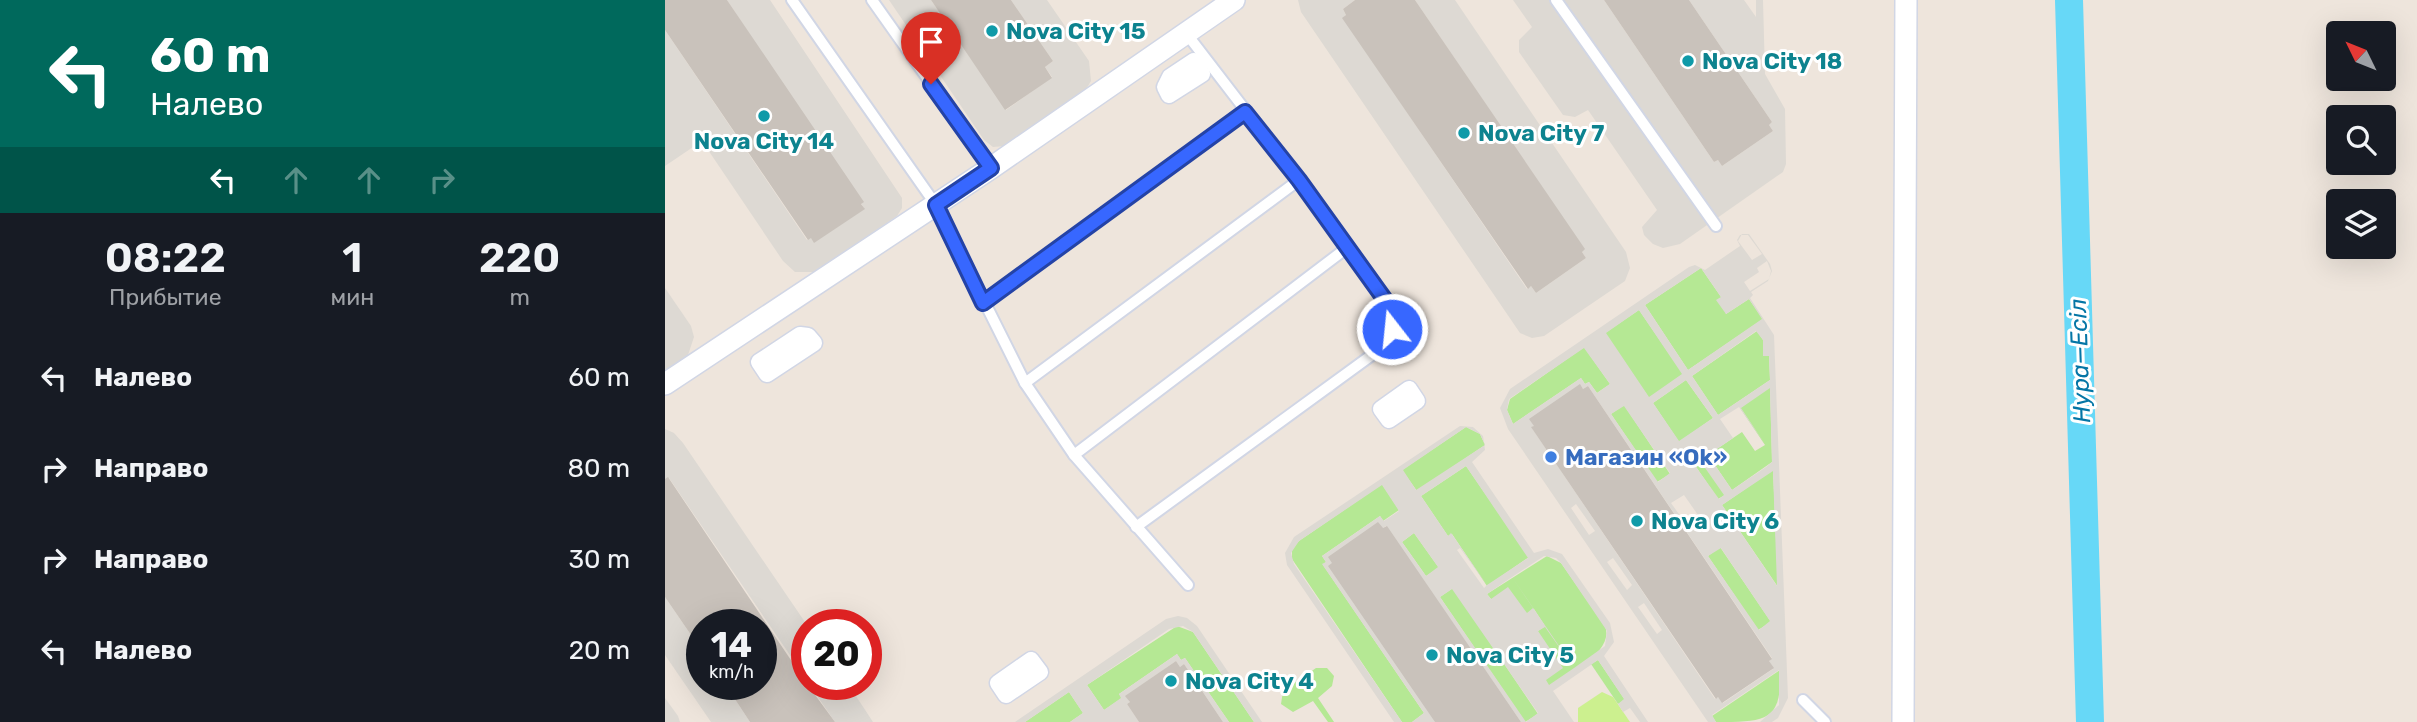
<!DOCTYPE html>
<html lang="ru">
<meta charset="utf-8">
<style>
:root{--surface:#171b24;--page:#242831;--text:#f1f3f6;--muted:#9ea1a6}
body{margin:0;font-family:Rubik,sans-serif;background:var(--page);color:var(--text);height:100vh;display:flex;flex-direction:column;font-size:26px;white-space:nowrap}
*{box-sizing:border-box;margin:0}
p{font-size:23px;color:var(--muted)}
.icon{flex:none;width:38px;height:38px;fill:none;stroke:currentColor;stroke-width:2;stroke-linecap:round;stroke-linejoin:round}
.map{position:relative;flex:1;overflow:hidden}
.details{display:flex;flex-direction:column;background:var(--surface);width:665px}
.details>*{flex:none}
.guide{background:#00695c;color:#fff;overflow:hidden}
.needle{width:46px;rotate:313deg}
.buttons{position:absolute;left:1661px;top:21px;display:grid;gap:14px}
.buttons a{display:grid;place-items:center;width:70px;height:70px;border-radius:7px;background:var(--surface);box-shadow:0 7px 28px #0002;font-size:35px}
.speed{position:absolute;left:21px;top:609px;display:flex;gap:14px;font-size:35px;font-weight:700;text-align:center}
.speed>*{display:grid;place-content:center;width:91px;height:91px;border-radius:50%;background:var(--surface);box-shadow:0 7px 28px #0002;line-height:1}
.speed small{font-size:18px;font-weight:400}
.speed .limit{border:10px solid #d22;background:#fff;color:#111}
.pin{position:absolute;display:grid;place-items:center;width:60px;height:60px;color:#fff;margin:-72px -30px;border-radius:50% 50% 50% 0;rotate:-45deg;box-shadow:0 0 7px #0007}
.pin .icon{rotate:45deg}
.me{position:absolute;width:77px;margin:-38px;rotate:344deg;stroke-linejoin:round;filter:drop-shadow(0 0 5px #0008)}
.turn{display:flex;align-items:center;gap:24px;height:147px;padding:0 35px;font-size:32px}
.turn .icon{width:91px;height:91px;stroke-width:2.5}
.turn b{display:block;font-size:49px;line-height:60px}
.lanes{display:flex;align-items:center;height:66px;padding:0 35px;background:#0003;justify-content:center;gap:35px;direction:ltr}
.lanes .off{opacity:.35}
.eta{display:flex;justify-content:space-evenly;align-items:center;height:119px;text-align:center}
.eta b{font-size:42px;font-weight:600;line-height:49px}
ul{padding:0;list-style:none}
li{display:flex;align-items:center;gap:21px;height:91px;padding:0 35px}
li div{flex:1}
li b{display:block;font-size:26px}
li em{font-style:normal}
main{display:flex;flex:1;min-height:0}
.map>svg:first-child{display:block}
</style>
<main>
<section class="details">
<div class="guide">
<div class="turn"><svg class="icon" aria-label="left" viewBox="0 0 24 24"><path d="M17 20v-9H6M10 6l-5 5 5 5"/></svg><div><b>60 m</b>Налево</div></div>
<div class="lanes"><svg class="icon" aria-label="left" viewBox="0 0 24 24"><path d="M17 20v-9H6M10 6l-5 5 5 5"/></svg><svg class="icon off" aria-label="ahead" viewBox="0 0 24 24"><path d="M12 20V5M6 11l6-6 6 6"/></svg><svg class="icon off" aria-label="ahead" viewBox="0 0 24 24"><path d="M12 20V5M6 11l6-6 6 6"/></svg><svg class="icon off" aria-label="right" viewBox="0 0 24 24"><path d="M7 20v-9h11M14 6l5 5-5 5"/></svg></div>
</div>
<div class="eta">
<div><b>08:22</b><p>Прибытие</p></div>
<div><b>1</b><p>мин</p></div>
<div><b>220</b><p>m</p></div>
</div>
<ul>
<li><svg class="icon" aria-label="left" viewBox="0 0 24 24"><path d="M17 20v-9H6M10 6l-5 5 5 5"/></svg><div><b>Налево</b></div><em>60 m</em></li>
<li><svg class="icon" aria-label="right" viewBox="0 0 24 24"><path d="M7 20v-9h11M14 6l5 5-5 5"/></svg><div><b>Направо</b></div><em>80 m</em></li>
<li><svg class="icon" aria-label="right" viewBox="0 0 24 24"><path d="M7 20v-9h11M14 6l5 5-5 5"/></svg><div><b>Направо</b></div><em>30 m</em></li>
<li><svg class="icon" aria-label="left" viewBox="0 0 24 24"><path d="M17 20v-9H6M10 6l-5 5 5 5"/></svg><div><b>Налево</b></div><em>20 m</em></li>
</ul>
</section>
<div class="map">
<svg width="1752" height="722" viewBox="0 0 1752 722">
<rect width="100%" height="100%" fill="#eee5dc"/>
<g fill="#b5e894">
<polygon points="1036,268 1056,297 1061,314 1084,299 1098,319 1023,370 980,305"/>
<polygon points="974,310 1018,374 984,398 940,333"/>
<polygon points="1092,331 1098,340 1098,355 1104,356 1105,380 1053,415 1027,376"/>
<polygon points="919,347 945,384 932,393 924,382 920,384 916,378 848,424 842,410 845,399"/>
<polygon points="1021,380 1048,418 1014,442 988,403"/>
<polygon points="1105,387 1107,462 1067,490 1043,455 1077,432 1090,451 1100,445 1075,408"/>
<polygon points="959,405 1005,474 992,482 946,414"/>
<polygon points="801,427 815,434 820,445 752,491 737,470"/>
<polygon points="1030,451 1060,495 1053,499 1023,455"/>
<polygon points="801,466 864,557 822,586 787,534 783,536 756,496"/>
<polygon points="1108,470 1113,587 1057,505"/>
<polygon points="717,484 734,510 718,521 715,516 657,556 661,562 658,565 759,713 747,722 737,722 627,559 627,549 634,541"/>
<polygon points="749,533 774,568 761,576 737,542"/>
<polygon points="1055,547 1106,622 1093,630 1043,556"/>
<path d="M882,556l14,7 44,63c10,27 -38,47 -56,60l-4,-6 -7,-49 7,-5 -11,-17 -8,5 -35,-15 -4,-5z"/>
<polygon points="788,588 873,714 860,722 775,597"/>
<polygon points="512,626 528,632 589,722 564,722 520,658 516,660 512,654 454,694 457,698 439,710 422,685"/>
<polygon points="933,660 960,700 953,704 926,664"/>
<polygon points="651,668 662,668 669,676 667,686 653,698 669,722 663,722 648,701 628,712 616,704 618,691"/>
<path d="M1115,670c2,52 -14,52 -64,52l-4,-6z"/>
<polygon points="404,692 418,713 405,722 360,722"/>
</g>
<polygon fill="#ccf08f" points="937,692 948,697 965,722 913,722 913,708"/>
<g fill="#ddd9d3" fill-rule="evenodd">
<polygon points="62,0 105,0 237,198 237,208 232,216 150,272 130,272 118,261 37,141 0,166 0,30 142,240 199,208"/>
<polygon points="224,0 266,0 341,110 387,77 380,67 388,61 346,0 382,0 424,61 426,81 420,91 340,146 328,147 319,140"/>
<polygon points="633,0 690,0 678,9 681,15 678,18 862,289 866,286 871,293 921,258 917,252 919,249 750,0 790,0 961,252 965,268 960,281 879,336 867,338 855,333 636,12"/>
<polygon points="848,0 939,0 1049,162 1053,160 1057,166 1108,131 1104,125 1107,122 1024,0 1079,0 1091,17 1091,0 1098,0 1100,74 1120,109 1121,164 1118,172 1015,244 998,248 988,244 979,235 977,227 992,210 923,110 910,117 898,115 854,52 854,40 867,27"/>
<path d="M1084,234l21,30 2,7 -4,10 -17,11 2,3 -3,3 24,37 14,363 -10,20 -6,4h-12l19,-17v-35l-67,45 4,7h-8l-200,-293 -8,-21 10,-19 179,-122 6,-2 10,5 35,-24 -3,-6 3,-5zM1077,234l6,1 14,19 -10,6 -14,-19zM1102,261l4,10 -2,8 -19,12 -6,-9 15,-10 -2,-4zM1036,268l20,29 -5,3 10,14 23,-15 13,20 -74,51 -43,-65zM974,310l43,64 -33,23 -43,-64zM1091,331l7,9v16h6l1,24 -52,35 -26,-39zM919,348l26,36 -13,9 -8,-11 -4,2 -4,-6 -68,46 -6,-14 2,-11zM1021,380l27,38 -34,23 -26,-38zM915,385l3,4 5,-3 184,272 -3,3 4,8 -50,34 -5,-6 -3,2 -183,-271zM1105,388l2,74 -6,5 -24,-35 24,35 -34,23 -24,-35 25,-17 -13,-19 19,-12 26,37 -24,-36zM959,406l46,67 -12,9 -47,-68zM1029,452l30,43 -5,4 -31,-43zM1108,471l4,115 -55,-81zM1019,495l14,20 -12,9 -15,-21zM911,504l19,27 -6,4 -18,-27zM1056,548l49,73 -11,9 -51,-74zM948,558l19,27 -5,5 -20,-28zM979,603l18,27 -5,4 -19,-27z"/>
<polygon points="0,288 26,326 29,337 22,358 0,374"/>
<path d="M795,426l13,1 10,9 2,14 -13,12 62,91 14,-4 14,5 48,69 4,19 -10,14 44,66h-8l-10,-14 -7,4 -5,-8 6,-5 -26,-39 -45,31 21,31h-53l-135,-196 -3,2 52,194h-23l12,-9 -102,-149 4,-2 -4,-6 58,-40 4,5 15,-10 -17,-26 -83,56 -8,12 3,11 108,158h-8l-107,-157 -2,-12 9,-16zM801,427l14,7 5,11 -69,45 -13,-20zM801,466l62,92 -41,27 -56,-81 20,29 -3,3 -27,-40zM749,533l24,34 -12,9 -24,-34zM795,548l27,37 -3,3 -27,-38zM879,556l12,2 5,5 46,68 -2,15 -31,22 -62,-91zM847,577l21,31 -6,5 -19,-26 -17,12 -4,-5zM787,589l86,124 -12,9 -86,-125zM880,627l29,41 -25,17 -3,-5 17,-12 -25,-37z"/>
<polygon points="0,429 9,433 18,443 142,625 142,680 4,478 0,479"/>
<polygon points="0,597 37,651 37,684 60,684 85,722 46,722 0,655"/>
<polygon points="513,616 522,618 532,626 597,722 589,722 528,632 518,626 504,629 422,685 439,710 456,698 454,694 512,654 516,660 520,658 564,722 558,722 519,664 515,667 511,661 461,696 465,702 462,704 474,722 405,722 418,713 404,692 360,722 350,722 501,619"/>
<polygon points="144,684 183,684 208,722 170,722"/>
<polygon points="0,698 13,716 15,722 0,722"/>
</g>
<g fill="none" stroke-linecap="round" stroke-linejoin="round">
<polyline stroke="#67d8f7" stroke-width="28" points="1404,0 1425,722"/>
</g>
<g fill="#c9c2bb">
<polygon points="0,0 62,0 199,202 196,204 200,209 149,243 146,238 143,240 0,30"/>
<polygon points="266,0 346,0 388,61 380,67 387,78 340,110"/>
<polygon points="690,0 750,0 920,249 917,252 921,258 871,293 866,286 863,289 677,18 681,15 678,9"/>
<polygon points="939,0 1024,0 1107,122 1104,125 1108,131 1057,166 1053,160 1049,162"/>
<polygon points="915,384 918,389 923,386 1107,659 1104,661 1109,668 1057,703 1053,697 1051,699 866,427 869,426 864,419"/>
<polygon points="3,477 142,684 170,722 85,722 60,684 96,684 96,625 37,625 37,651 0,597 0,479"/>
<polygon points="713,522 718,528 722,526 856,722 770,722 663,566 667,563 663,557"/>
<polygon points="511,661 515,667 519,664 558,722 474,722 462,704 465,702 460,696"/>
</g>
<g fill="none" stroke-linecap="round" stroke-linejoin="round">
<defs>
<g id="service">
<polyline points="127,0 271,205 360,383 409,455 523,585"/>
<polyline points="207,0 326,168"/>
<polyline points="891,0 1051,226"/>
<polyline points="318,303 580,112"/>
<polyline points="360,383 634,180"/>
<polyline points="409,455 683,247"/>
<polyline points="471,527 711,352 727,329 723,304 634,180 521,33"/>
<polyline points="1138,700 1160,722"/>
</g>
<g id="pedestrian">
<polygon points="529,61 537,74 504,95 500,87 505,77"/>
<polygon points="135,335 143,336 149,343 102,374 94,362"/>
<polygon points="744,389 752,401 724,420 716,409"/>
<polygon points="366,660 375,672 341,695 333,683"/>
</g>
<g id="minor">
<polyline points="0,384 326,168 569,0"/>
<polyline points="1238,722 1241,0"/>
</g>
</defs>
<use href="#service" stroke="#d1d6e5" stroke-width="14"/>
<use href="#pedestrian" stroke="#d1d6e5" stroke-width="19"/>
<use href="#minor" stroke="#d1d6e5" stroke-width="24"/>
<use href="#service" stroke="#fff" stroke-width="10"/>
<use href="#pedestrian" stroke="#fff" stroke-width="16"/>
<use href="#minor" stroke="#fff" stroke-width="21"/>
</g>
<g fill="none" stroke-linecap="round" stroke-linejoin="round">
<defs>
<polyline id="route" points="266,84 326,168 271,205 318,303 580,112 634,180 723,304 727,329"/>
</defs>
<use href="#route" stroke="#2443a6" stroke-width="18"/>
<use href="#route" stroke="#3767ff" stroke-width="12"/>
</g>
<g fill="#0f9aa8" stroke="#fff" stroke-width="2.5">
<circle cx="327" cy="31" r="7"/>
<circle cx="1023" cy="61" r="7"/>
<circle cx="99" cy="116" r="7"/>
<circle cx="799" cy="133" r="7"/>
<circle cx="972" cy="521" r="7"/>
<circle cx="767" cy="655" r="7"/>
<circle cx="506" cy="681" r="7"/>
</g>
<circle fill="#3f7fe0" stroke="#fff" stroke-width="2.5" cx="886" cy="457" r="7"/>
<g text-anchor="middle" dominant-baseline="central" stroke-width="6" stroke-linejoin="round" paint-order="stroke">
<g font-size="23" font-weight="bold" fill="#0d838f" stroke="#fff" text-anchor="start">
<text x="341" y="31">Nova City 15</text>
<text x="1037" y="61">Nova City 18</text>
<text x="813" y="133">Nova City 7</text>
<text x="99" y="141" text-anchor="middle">Nova City 14</text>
<text x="986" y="521">Nova City 6</text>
<text x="781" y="655">Nova City 5</text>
<text x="520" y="681">Nova City 4</text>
</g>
<g font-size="23" font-weight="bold" fill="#366cbe" stroke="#fff" text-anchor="start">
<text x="900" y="457">Магазин «Ok»</text>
</g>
<g font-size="24" font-style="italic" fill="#0476a6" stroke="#fff">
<text transform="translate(1415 361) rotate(-92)">Нура—Есіл</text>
</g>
</g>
</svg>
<div class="buttons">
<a><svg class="needle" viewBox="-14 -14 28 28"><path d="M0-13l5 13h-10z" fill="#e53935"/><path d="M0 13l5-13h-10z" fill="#9ea1a6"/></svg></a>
<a><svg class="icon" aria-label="search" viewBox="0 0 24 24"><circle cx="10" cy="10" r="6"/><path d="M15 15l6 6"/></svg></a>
<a><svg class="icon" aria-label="layers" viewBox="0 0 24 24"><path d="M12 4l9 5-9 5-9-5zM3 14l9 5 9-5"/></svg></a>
</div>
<div class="speed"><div>14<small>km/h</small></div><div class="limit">20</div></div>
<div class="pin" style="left:266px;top:84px;background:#d93025"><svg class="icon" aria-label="arrive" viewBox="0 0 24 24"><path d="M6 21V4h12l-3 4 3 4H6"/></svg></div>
<svg class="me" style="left:727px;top:329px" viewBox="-20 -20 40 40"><circle r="17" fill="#3767ff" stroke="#fff" stroke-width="3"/><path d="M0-11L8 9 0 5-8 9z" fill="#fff"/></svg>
</div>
</main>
